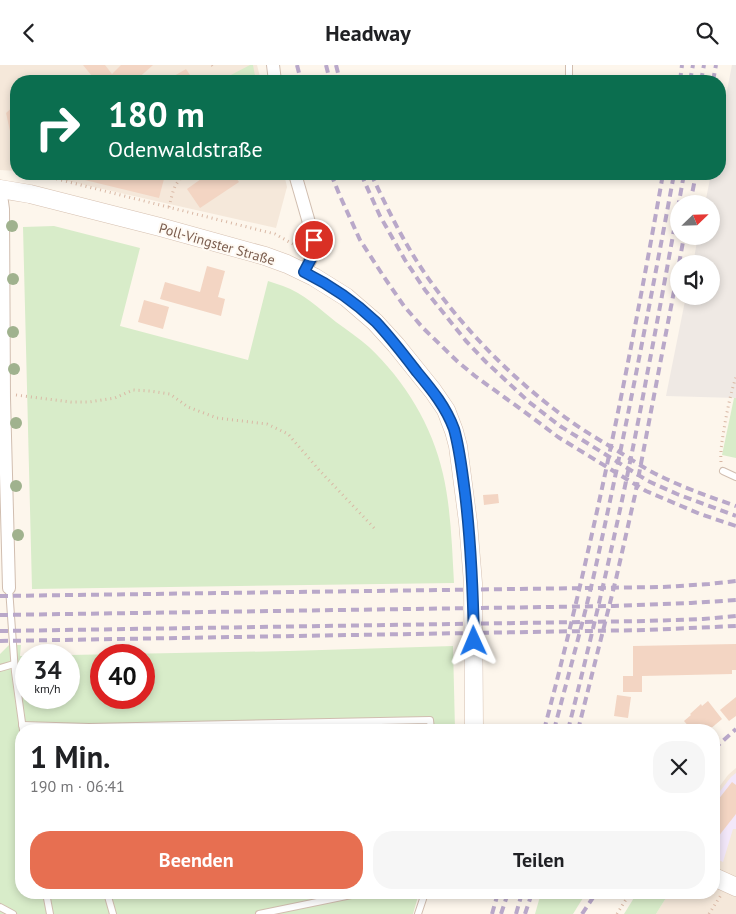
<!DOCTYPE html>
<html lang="de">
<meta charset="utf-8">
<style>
:root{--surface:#fff;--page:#f6f6f6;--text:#202124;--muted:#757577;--accent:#e76f51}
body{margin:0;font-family:"PT Sans",sans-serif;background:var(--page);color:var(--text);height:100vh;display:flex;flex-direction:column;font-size:19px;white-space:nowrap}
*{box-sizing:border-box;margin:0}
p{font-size:16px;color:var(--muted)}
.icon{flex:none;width:28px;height:28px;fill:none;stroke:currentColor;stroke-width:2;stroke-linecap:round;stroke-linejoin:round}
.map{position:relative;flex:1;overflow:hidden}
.details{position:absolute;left:15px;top:659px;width:705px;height:175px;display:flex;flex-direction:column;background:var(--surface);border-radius:20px;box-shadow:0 2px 8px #0003}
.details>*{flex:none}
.hud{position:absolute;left:10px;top:10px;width:716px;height:105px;border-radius:20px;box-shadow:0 2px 8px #0003;background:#0b6e4f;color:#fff;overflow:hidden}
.needle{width:32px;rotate:67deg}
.controls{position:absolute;left:670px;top:130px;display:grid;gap:10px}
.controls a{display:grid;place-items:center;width:50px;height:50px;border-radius:50%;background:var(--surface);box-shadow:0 2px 8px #0003;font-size:25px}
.speed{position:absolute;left:15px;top:579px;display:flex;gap:10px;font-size:25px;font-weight:700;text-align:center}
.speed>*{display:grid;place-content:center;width:65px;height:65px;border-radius:50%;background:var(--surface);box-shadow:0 2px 8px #0003;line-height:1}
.speed small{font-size:12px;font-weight:400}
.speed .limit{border:8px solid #d22;background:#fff;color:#111}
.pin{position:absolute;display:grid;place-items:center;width:42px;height:42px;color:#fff;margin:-21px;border:2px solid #fff;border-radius:50%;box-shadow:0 1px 5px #0007}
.me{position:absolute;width:55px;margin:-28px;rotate:359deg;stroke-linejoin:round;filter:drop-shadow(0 0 4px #0008)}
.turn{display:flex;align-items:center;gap:18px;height:105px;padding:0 15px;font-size:22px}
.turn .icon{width:65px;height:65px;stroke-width:2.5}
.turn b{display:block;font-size:35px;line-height:42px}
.round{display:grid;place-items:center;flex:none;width:52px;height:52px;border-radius:20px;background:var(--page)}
.overview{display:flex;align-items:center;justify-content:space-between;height:85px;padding:0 15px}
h1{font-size:30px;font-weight:800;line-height:38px}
.cta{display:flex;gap:10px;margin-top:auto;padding:10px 15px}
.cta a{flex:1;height:58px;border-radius:20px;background:var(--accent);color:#fff;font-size:20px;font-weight:800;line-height:58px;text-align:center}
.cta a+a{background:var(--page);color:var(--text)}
header{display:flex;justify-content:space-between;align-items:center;height:65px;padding:0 15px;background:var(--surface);font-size:22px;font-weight:800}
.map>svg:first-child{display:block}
</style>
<header><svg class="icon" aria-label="back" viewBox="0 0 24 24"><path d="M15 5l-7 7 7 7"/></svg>Headway<svg class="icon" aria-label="search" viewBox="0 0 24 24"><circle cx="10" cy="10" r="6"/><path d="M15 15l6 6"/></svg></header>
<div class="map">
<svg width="736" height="849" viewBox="0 0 736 849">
<rect width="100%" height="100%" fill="#fdf6ec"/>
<g fill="#f5e8da">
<polygon points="0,0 257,0 261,16 16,16 16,106 0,105"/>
<polygon points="36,109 284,109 287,122 276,163"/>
<polygon points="736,703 736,849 656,849 669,828 714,828 714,729 728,710"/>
</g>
<polygon fill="#efe9e4" points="732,0 736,0 736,333 666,331 686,231 711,231 711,199 693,199 698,171 711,171 711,139 705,139 711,109 720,109 720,61"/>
<polygon fill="#f3e8fa" points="736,708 736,764 733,764 723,797 714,793 714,734 731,712"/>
<g fill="#d8ecc9" fill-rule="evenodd">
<polygon points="250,0 253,0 256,16 229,16 229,11"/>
<path d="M54,161l86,22 -20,78 128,34 20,-79c5,2 10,3 15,5 20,7 37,23 53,36 11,8 23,16 33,25 36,34 63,78 74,127 8,35 9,73 11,109l-422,6 -9,-362z"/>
<polygon points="734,333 736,333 736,393 722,390"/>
<path d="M9,580h12l-1,11h6v41h43v-42l220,-4 164,-5 2,84h-434v163h398l-6,21h-413v-260zM101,590h43v42h-43z"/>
<polygon points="541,828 586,828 573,849 535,849"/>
<polygon points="637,828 669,828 656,849 624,849"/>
</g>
<g fill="#f3d5c3">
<polygon points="83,0 105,0 112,9 121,0 153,0 135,16 113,16 108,11 101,16 96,16"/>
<polygon points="186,4 194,16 178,16 174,11"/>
<polygon points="16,39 16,64 10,66 6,48"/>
<polygon points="60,109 159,109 165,110 159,133"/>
<polygon points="208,109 243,109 236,113 239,117 200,143 187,124"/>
<polygon points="207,201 225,206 218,232 225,234 221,251 160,234 165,217 200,227"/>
<polygon points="144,235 169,242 163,264 138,257"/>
<polygon points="498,429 499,438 484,440 483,430"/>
<polygon points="736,579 736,605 732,605 732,609 642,611 642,627 623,627 623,611 633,611 633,581"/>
<polygon points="617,630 631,632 628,653 614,651"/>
<polygon points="736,632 736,651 729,656 720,645"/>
<polygon points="708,636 722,654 709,665 692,665 684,656 691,650 690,649 701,639 702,641"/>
<polygon points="732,717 736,720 736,749 714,777 714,740"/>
</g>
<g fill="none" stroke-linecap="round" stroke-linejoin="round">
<defs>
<g id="lane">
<polyline points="569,16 569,0"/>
<polyline points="723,406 736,412"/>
<polyline points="9,523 15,607 23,665"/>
<polyline points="0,603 14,599"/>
<polyline points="22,660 89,662 430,655 431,665"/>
<polyline points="46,828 50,849"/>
<polyline points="107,828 113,849"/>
<polyline points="0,842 13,849"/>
<polyline points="259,849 361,828"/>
<polyline points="418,849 425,828"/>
</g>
<g id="street">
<polyline points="273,0 275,16"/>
<polyline points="295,109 314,175 313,190 304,207"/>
<polyline points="0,123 3,144 4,333 9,523"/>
</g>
<g id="secondary">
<polyline points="0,124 30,129 160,162 265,191 287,199 314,212 346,232 375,257 396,280 433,326 446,345 454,366 458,381 468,457 473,518 474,665"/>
<polyline points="714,812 736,822"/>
</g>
</defs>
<use href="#lane" stroke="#d1beb0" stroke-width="8"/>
<use href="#street" stroke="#d1beb0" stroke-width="14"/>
<use href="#secondary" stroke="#d6c0b0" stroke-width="19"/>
<g stroke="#d9b8a5" stroke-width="3" stroke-dasharray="1 4" stroke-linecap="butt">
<polyline points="212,0 214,2"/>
<polyline points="200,11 202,16"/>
<polyline points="37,109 275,169 300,183"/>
<polyline points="206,109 207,110"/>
<path d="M169,142c4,-14 4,-25 18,-33"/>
<polyline points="16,330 71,337 89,337 115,333 133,325 150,326 170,329 188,342 217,353 267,359 288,369 320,406 376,465"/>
<path d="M721,397c-1,-13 2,-26 4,-39 3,-16 6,-31 11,-46"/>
<polyline points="617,849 630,828"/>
<polyline points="709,849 721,830"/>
</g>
<use href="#lane" stroke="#fff" stroke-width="6"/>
<use href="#street" stroke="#fff" stroke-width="12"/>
<use href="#secondary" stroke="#fff" stroke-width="18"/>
<g stroke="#b9a8c9" stroke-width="4" stroke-dasharray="8 5" stroke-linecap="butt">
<polyline points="297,0 301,16"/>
<polyline points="326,0 330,16"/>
<polyline points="336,0 340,16"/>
<polyline points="680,16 682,0"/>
<polyline points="690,16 693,0"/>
<polyline points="701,16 704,0"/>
<polyline points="713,16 716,0"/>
<polyline points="331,109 340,131 360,175 384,212 404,241 423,263 458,297 475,311 522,345 558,372 646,426 700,449 736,461"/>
<polyline points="361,109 380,151 405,195 425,225 466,276 486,297 529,337 560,361 648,416 677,429 736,451"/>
<path d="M371,109c13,27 26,55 42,81 36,59 93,119 149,160 17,13 36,24 54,35 12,7 23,15 36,22 27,14 55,24 84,34"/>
<polyline points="690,139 696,109"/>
<polyline points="679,199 684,171"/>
<polyline points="0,531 663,522 709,519 736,516"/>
<polyline points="0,550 614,541 691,538 736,535"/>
<polyline points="0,566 646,556 703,554 736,551"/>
<polyline points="0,576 647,565 736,561"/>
<path d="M544,665c49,-184 86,-369 119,-556"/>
<path d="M554,665c13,-50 27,-100 39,-151 30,-134 56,-270 81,-405"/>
<path d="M568,665c30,-118 57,-236 79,-355 13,-67 25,-134 37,-201"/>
<polyline points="578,665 616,514 635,430 679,200"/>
<polyline points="714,684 736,664"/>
<polyline points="492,849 498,828"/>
<polyline points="501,849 508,828"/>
<polyline points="516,849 522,828"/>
<polyline points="525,849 532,828"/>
<polyline points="582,849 596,828"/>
</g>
</g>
<g fill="#a0b28e">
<circle cx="12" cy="161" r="6"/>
<circle cx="13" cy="214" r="6"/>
<circle cx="13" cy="267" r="6"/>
<circle cx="14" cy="304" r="6"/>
<circle cx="16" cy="358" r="6"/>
<circle cx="16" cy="421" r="6"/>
<circle cx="18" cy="470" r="6"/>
</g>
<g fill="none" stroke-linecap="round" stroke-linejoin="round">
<defs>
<path id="route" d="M314,175l-1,15 -9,17c26,13 51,30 72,50 15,16 28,33 41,50 15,18 29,35 37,57 6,21 8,43 11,64 6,49 8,99 9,148"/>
</defs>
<use href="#route" stroke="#114b97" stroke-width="12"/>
<use href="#route" stroke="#1a73e8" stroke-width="9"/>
</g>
<g text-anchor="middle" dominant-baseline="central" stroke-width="4" stroke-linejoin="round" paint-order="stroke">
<g font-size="14" fill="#7a5c4d" stroke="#fffaf3">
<text transform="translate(217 179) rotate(16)">Poll-Vingster Straße</text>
</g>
</g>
</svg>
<div class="controls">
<a><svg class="needle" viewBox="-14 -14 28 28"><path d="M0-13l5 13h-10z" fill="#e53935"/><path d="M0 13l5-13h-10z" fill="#757577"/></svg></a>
<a><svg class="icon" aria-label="sound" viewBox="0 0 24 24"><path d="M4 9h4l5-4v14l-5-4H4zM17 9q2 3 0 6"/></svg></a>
</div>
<div class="speed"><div>34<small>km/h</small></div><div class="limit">40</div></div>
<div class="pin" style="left:314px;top:175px;background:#d93025"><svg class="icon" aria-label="arrive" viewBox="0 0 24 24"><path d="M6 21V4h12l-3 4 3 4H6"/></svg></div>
<svg class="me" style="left:474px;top:576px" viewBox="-20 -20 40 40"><path d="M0-17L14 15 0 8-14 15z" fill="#1a73e8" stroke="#fff" stroke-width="4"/></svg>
<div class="hud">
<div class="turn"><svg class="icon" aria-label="right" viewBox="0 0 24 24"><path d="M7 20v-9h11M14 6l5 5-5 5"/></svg><div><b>180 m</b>Odenwaldstraße</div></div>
</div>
<section class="details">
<div class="overview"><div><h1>1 Min.</h1><p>190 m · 06:41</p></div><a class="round"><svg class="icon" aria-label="close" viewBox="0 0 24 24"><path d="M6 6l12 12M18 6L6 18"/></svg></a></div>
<div class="cta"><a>Beenden</a><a>Teilen</a></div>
</section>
</div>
